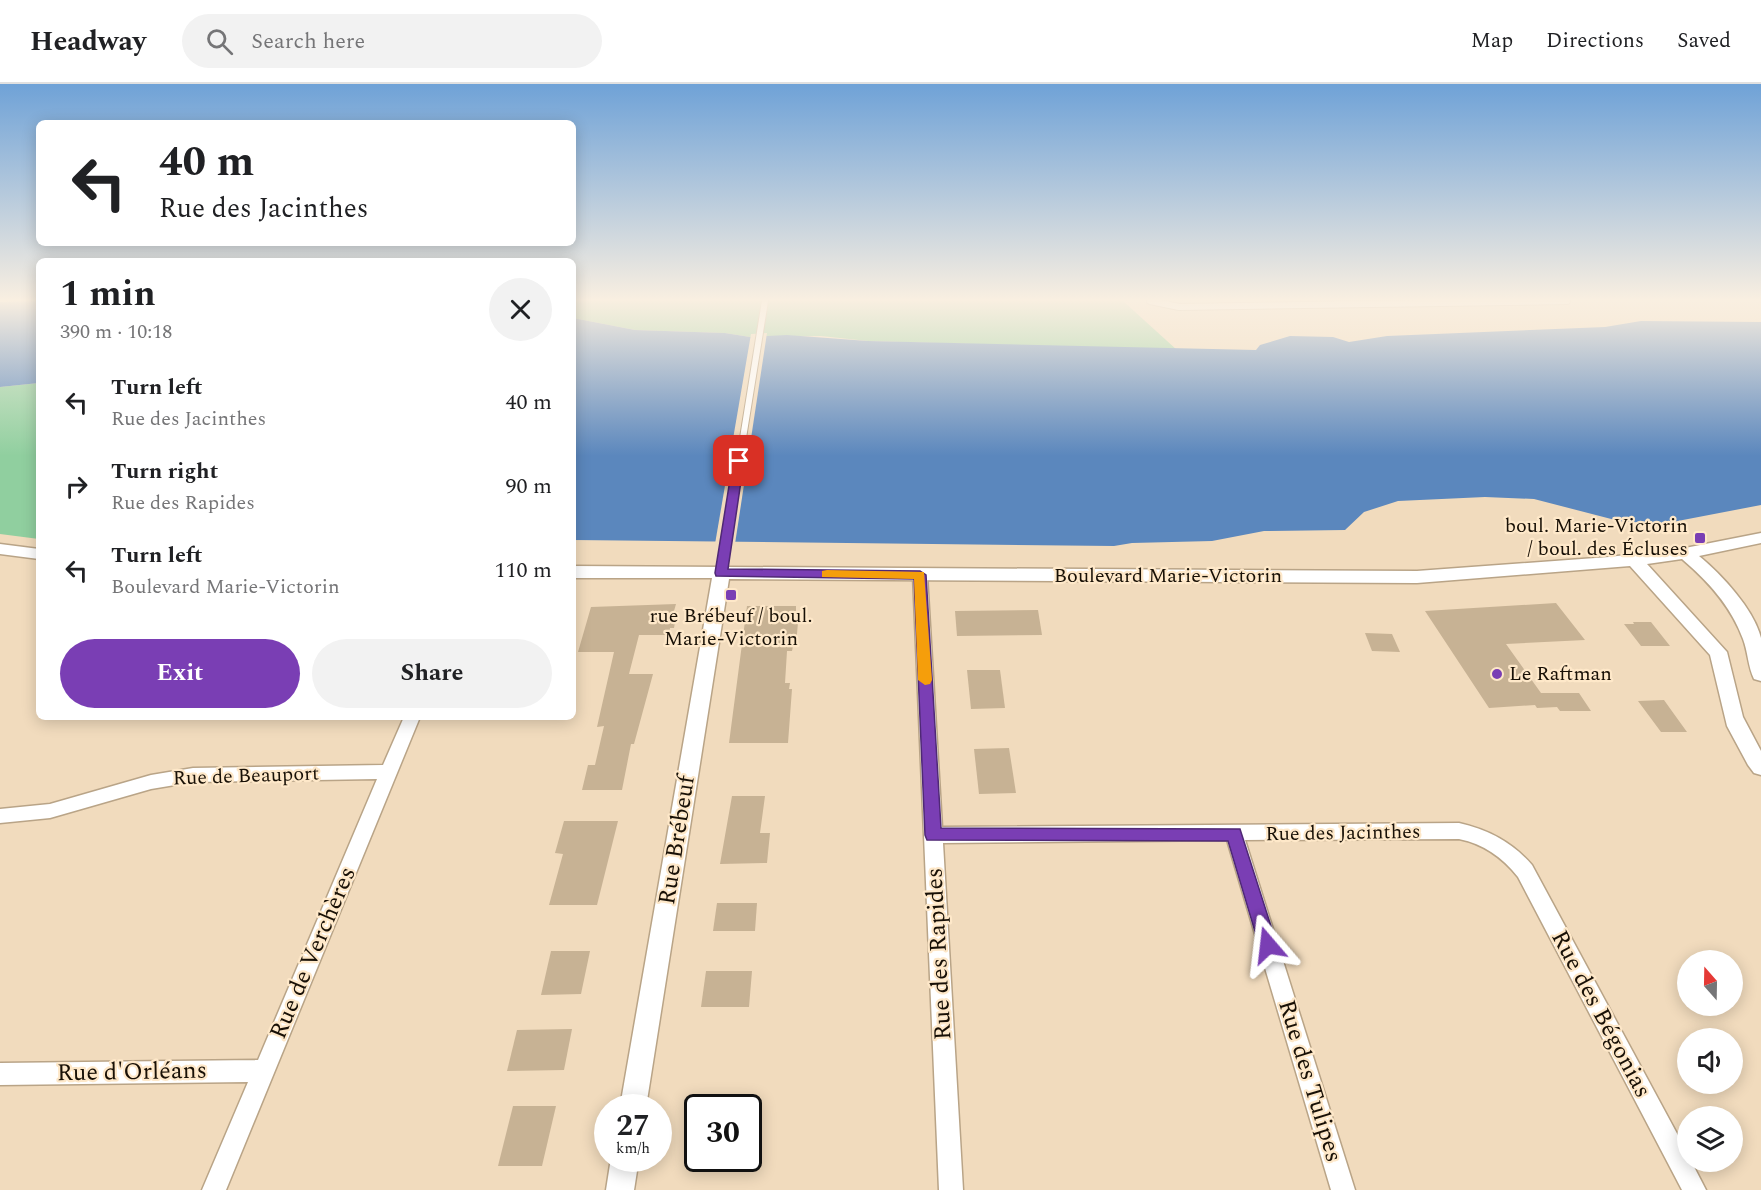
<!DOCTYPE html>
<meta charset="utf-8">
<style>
:root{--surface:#fff;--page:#f2f2f2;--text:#202124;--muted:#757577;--line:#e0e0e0;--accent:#7a3eb4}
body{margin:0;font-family:Spectral,serif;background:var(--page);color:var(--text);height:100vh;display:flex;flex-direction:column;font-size:22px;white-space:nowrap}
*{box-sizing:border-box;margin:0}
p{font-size:20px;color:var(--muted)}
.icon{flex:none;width:33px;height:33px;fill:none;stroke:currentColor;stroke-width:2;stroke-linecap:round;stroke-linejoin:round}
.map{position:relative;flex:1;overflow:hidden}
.panel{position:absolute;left:36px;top:174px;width:540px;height:462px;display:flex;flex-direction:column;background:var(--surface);border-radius:9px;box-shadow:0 3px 15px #0003}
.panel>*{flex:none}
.banner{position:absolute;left:36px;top:36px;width:540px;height:126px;border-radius:9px;box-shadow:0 3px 15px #0003;background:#fff;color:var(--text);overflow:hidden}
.needle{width:39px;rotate:340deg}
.buttons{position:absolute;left:1677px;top:866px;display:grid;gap:12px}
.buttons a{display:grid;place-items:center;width:66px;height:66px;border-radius:50%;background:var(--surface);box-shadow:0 3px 15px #0003;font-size:30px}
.speed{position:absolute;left:594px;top:1010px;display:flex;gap:12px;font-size:30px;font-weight:700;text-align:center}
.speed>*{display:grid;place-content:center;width:78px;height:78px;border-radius:50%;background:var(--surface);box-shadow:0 3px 15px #0003;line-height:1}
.speed small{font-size:15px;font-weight:400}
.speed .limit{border:3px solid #111;border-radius:9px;background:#fff;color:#111}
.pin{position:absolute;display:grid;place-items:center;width:51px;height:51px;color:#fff;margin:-26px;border-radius:12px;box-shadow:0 3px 9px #0006}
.me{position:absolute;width:66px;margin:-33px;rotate:343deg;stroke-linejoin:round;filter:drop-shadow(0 0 4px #0008)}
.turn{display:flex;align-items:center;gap:21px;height:126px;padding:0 24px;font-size:27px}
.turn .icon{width:78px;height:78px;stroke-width:2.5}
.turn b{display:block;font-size:42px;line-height:51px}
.round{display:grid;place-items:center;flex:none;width:63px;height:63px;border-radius:32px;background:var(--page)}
.overview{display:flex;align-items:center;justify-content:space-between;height:102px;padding:0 24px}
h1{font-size:36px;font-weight:700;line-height:45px}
.action{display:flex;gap:12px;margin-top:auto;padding:12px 24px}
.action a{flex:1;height:69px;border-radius:36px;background:var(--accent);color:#fff;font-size:24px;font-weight:700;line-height:69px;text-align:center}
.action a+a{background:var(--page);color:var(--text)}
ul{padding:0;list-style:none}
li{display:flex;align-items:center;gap:18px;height:84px;padding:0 24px}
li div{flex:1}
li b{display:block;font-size:22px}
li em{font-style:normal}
header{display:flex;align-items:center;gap:36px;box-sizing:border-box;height:84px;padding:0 30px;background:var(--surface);border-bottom:2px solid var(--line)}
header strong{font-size:28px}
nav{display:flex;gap:33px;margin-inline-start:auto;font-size:21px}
.search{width:420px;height:54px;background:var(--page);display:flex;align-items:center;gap:15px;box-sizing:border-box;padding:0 21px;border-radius:33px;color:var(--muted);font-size:22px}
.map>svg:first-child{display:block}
</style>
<header>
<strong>Headway</strong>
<div class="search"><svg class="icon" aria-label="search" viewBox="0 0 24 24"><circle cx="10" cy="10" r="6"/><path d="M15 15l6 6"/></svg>Search here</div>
<nav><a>Map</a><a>Directions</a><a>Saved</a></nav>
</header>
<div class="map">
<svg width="1761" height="1106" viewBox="0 0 1761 1106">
<rect width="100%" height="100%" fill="#f1dbbd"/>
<g fill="#90cf9f">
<polygon points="573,217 1123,217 1177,266 868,257 821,252 750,253 725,249 635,246 573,234"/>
<polygon points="39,299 39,455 0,450 0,303"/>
</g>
<g fill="#5b87bd">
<polygon points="39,217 39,299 0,303 0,218"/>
<polygon points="573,234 635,246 725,249 750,253 787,251 868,257 1256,266 1260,261 1290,252 1333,253 1349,258 1387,252 1605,243 1641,237 1761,238 1761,421 1662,440 1619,437 1534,415 1485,413 1398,417 1364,428 1345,446 1264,447 1212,457 1132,459 1114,462 573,456"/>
</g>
<polygon fill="#f1dbbd" points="767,249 735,460 715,460 751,250"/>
<g fill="#c7b294">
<polygon points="1556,519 1585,556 1506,560 1541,609 1579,609 1591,627 1560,627 1557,623 1537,624 1535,621 1489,624 1425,527"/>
<polygon points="676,520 674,527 677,527 674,544 670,544 669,551 639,551 629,590 653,590 634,660 631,660 622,706 582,706 588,681 595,681 604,642 597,643 614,568 578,568 591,523"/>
<polygon points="747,522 796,522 796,527 799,527 796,561 793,562 792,567 787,567 785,599 790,599 789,605 792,605 788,659 729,659"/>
<polygon points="1038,526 1042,551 957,552 955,527"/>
<polygon points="1633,538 1651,538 1670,562 1641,562 1624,540 1634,540"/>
<polygon points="1365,549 1392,550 1400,568 1372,567"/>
<polygon points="967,586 1000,586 1005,624 971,625"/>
<polygon points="1664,616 1674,630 1687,648 1661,648 1638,617"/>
<polygon points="1009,664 1016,709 979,710 974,665"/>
<polygon points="732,712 765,712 760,749 770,749 767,779 720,780"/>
<polygon points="564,737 618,737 597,821 549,821 563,770 555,769"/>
<polygon points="717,819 757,819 755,847 713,847"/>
<polygon points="551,867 590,867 581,910 541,911"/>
<polygon points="706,887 752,887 749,923 701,923"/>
<polygon points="572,945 564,986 507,987 517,946"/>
<polygon points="513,1022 556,1022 542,1082 498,1082"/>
</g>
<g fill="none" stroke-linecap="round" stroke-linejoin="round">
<defs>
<g id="service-far1">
<polyline points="1150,217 1179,223 1567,217"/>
<polyline points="730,435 765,217"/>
</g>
<polyline id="service" points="721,489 730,434"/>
<g id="minor">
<path d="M920,486l7,5 15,252 517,-4c30,7 53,19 73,42l156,289v7h3l15,29h-24l-164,-313c-16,-20 -34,-33 -59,-38l-214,1 110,350h-24l-104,-350 -284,3 20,347h-24l-26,-615z"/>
<polygon points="404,633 420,633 226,1106 202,1106 248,998 0,1001 0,979 258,976 377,695 193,698 151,705 50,734 0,739 0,725 50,720 151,691 193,684 383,681"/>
</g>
<g id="tertiary">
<path d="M1761,449v10l-62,13c22,18 55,53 62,82 0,13 0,30 0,43l-7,-2c-6,-12 -6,-27 -11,-40 -12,-33 -35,-58 -61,-80l-35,5 80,88 16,65 18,34v24l-7,-2 -6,-8 -21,-39 -17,-71 -80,-89 -213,17 -688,-4 -83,528h-26l92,-529h-139v-12l844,5 192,-14 76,-9z"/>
<polygon points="0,460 39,465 39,475 0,470"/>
<polygon points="611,1074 639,1074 634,1106 606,1106"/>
</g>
</defs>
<use href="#service-far1" stroke="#b9a487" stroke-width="8"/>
<use href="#service" stroke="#b9a487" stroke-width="10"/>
<use href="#minor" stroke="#b9a487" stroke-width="3"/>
<use href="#tertiary" stroke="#b9a487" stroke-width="3"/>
<use href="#service-far1" stroke="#fff" stroke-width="6"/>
<use href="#service" stroke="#fff" stroke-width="8"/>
<use href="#minor" fill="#fff" fill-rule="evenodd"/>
<use href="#tertiary" fill="#fff" fill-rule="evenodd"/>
</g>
<linearGradient id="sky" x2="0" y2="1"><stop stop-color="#6fa2d7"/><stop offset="0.58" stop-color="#f9efe1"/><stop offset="1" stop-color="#f9efe1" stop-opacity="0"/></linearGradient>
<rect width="1761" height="372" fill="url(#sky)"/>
<polygon fill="#7a3eb4" stroke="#4f2875" stroke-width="1.5" points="739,374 744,377 728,485 920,487 926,491 941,744 1240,745 1277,861 1275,867 1268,870 1262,867 1259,861 1228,757 927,756 925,751 914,495 716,492 715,489 733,377"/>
<polygon fill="#f59e0b" points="827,486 924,488 932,596 930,600 925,601 918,596 914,495 822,493 822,487"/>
<g fill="#7a3eb4" stroke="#fee8c9" stroke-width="2">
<rect x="1694" y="448" width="12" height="12" rx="3"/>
<rect x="725" y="505" width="12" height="12" rx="3"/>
<circle cx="1497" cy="590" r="6"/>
</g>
<g text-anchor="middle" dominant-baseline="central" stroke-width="4.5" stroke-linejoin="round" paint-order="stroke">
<g font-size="20" fill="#181006" stroke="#fee8c9" text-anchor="end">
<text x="1688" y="442">boul. Marie-Victorin<tspan x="1688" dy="23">/ boul. des Écluses</tspan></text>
<text x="731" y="532" text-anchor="middle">rue Brébeuf / boul.<tspan x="731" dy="23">Marie-Victorin</tspan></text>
<text x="1509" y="590" text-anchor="start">Le Raftman</text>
</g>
<g font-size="20" fill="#181006" stroke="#fee8c9">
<text x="1168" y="492">Boulevard Marie-Victorin</text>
<text transform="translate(246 692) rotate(-2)">Rue de Beauport</text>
<text transform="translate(1343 749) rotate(-1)">Rue des Jacinthes</text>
</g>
<g font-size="24" fill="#181006" stroke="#fee8c9">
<text transform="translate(677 756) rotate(-81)">Rue Brébeuf</text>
<text transform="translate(313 869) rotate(-67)">Rue de Verchères</text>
<text transform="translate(939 870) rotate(-93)">Rue des Rapides</text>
<text transform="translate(1601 930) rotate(62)">Rue des Bégonias</text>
<text transform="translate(132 988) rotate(-1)">Rue d'Orléans</text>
<text transform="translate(1310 997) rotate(73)">Rue des Tulipes</text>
</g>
</g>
</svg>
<div class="buttons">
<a><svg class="needle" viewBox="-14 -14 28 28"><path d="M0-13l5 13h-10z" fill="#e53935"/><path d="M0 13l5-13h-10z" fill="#757577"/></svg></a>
<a><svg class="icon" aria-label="sound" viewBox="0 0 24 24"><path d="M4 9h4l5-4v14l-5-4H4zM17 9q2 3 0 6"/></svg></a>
<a><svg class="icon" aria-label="layers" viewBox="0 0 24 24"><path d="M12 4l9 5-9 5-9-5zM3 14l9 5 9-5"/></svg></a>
</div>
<div class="speed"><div>27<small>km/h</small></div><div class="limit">30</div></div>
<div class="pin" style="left:739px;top:377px;background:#d93025"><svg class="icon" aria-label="arrive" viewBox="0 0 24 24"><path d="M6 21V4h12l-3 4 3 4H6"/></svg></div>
<svg class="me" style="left:1268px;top:861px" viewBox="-20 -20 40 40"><path d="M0-17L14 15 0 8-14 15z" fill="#7a3eb4" stroke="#fff" stroke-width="4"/></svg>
<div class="banner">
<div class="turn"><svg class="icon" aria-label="left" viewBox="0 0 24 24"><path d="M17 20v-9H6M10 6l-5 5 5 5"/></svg><div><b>40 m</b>Rue des Jacinthes</div></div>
</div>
<section class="panel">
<div class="overview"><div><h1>1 min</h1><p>390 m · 10:18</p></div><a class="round"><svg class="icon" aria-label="close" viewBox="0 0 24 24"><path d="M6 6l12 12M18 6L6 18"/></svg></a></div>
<ul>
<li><svg class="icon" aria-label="left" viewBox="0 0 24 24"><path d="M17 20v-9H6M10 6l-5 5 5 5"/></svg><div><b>Turn left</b><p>Rue des Jacinthes</p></div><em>40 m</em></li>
<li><svg class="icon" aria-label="right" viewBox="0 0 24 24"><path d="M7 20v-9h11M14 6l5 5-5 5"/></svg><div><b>Turn right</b><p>Rue des Rapides</p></div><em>90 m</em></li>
<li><svg class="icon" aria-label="left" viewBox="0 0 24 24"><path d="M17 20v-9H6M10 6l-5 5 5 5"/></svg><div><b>Turn left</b><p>Boulevard Marie-Victorin</p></div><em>110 m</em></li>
</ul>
<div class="action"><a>Exit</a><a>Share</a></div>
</section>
</div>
